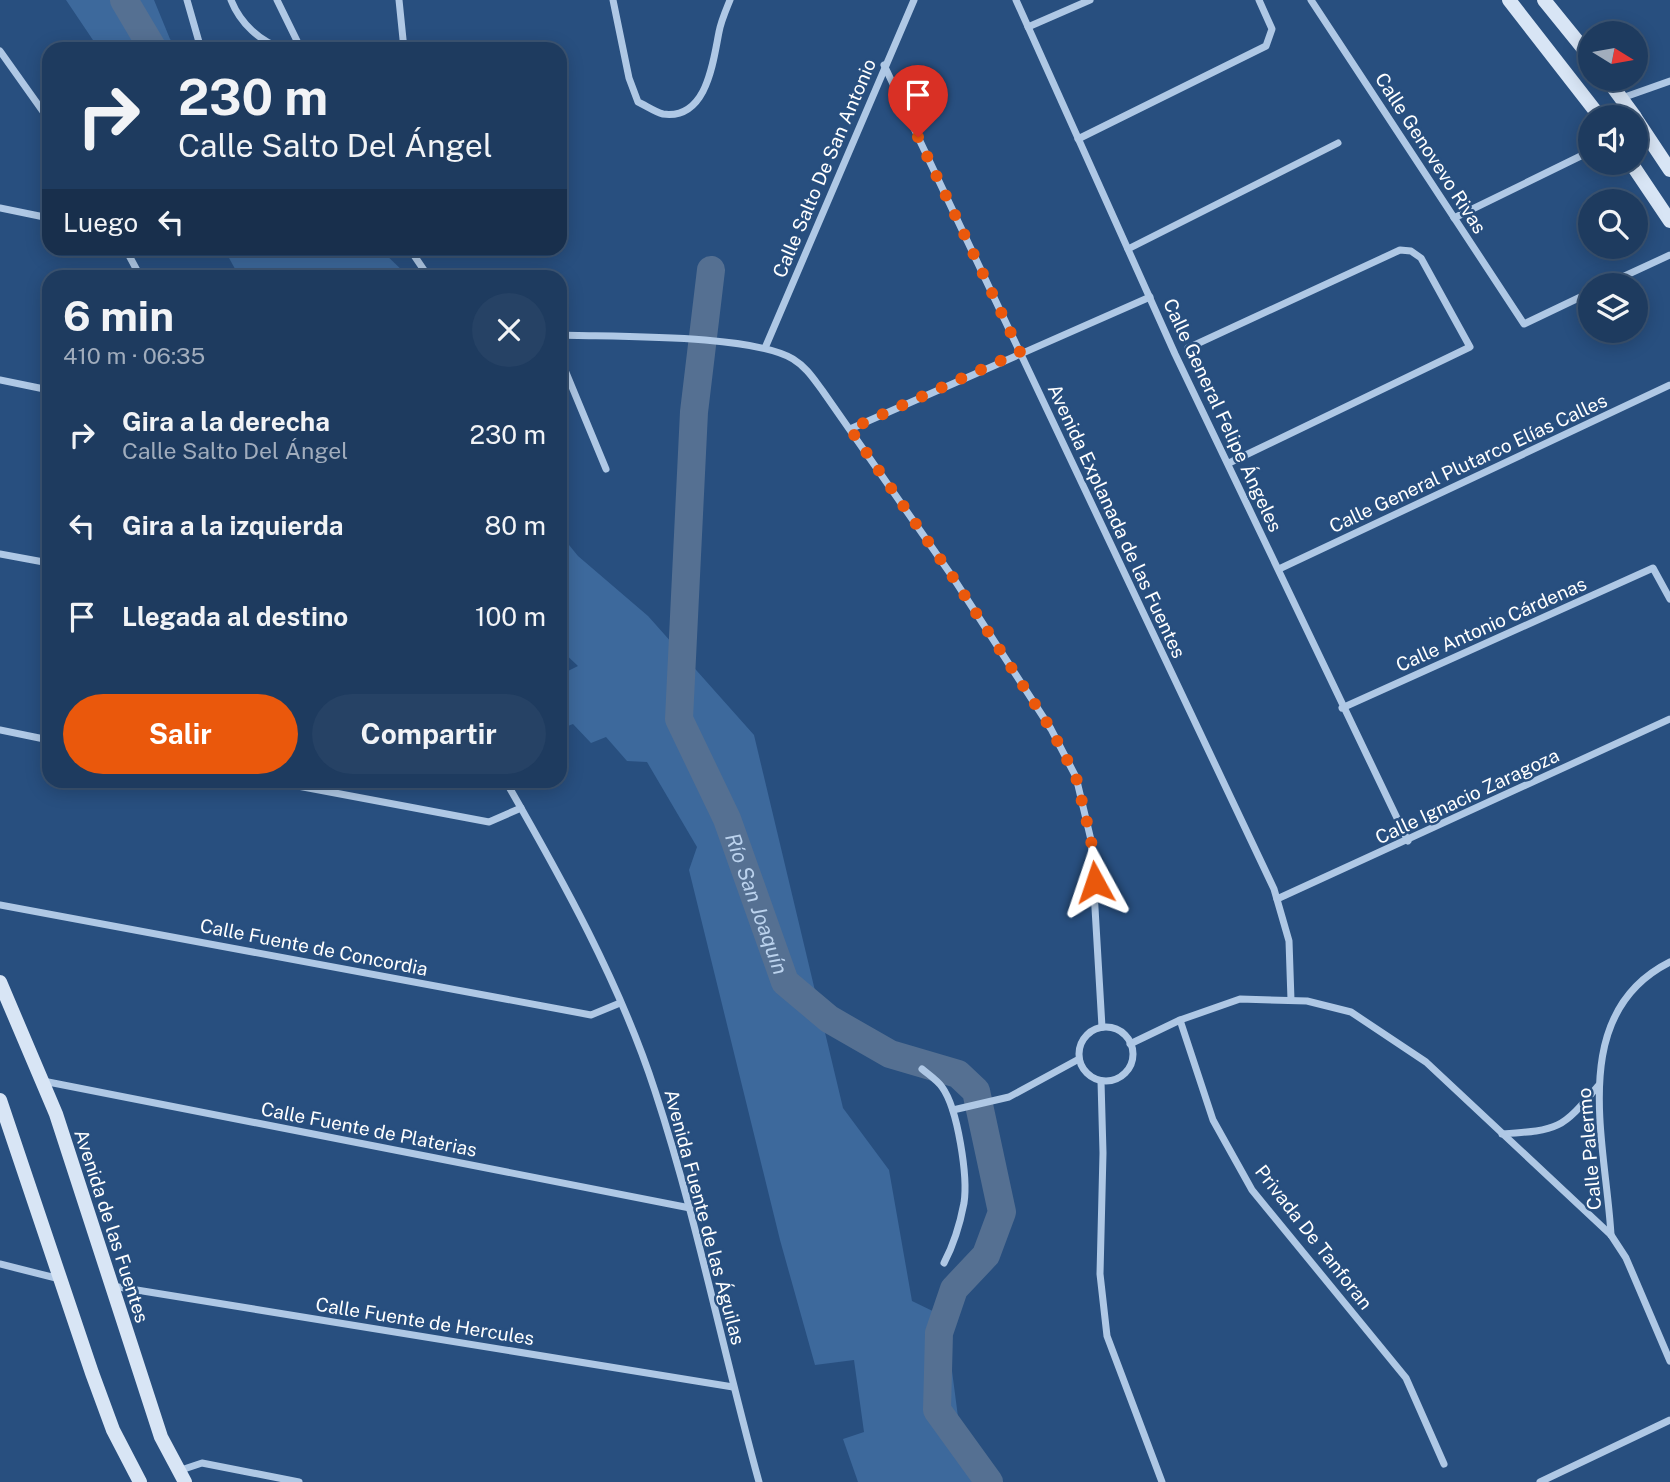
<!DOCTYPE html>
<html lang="es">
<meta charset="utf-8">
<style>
:root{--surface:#1e3b5f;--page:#264265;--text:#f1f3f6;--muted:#a1adbd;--line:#3c5574;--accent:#ea580c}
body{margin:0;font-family:"Public Sans",sans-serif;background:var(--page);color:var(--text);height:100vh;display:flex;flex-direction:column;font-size:26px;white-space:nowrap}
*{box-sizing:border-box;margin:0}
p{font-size:23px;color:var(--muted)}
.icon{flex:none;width:38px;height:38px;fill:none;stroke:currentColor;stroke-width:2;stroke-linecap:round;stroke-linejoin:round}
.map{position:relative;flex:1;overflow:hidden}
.drawer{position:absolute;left:42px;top:270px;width:525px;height:518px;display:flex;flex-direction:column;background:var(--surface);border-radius:21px;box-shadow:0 4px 18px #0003,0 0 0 2px var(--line)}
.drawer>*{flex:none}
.top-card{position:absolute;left:42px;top:42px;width:525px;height:214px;border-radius:21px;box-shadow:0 4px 18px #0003,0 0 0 2px var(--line);background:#1e3b5f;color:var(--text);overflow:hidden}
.needle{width:46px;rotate:101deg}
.buttons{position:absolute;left:1578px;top:21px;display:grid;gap:14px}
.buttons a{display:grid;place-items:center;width:70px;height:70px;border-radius:50%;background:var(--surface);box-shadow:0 4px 18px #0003,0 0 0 2px var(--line);font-size:35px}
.pin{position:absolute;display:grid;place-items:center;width:60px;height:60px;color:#fff;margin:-72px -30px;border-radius:50% 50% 50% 0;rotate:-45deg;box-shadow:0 0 7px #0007}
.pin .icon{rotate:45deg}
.me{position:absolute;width:77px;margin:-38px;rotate:355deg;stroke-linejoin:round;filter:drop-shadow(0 0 5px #0008)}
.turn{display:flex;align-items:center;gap:24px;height:147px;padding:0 21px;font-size:32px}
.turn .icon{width:91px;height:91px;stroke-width:2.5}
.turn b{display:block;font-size:49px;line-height:60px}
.then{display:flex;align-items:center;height:66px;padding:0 21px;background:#0003;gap:14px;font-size:26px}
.round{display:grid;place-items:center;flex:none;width:74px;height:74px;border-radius:37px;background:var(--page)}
.head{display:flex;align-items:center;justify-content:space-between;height:119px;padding:0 21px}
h1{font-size:42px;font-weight:700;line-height:52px}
.action{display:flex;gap:14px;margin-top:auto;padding:14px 21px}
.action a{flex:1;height:80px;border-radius:42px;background:var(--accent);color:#fff;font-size:28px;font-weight:700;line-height:80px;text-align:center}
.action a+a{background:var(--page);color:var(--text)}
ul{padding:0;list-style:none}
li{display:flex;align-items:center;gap:21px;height:91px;padding:0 21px}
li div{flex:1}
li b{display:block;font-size:26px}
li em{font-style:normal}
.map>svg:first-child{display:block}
</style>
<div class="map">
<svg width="1670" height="1482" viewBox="0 0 1670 1482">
<rect width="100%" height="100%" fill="#284f7f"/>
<g fill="#3d699c">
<polygon points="66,0 154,0 170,39 178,49 99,49"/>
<polygon points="224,249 380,249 408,276 239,276"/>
<polygon points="560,534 578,556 648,616 754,735 843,1108 889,1170 912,1301 945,1317 961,1440 992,1482 858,1482 843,1439 864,1432 854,1360 815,1365 780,1240 689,870 697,847 647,762 627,761 606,737 591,743 573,724 560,729 560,675 578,666 560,649"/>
</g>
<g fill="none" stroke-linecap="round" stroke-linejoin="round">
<g stroke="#557092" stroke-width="28">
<polyline points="124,0 153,49"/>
<path id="s1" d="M711,270l-17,142 -15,307 48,100 58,163 44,37 61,35 68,20 18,17 26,121 -16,43 -32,34 -15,44 -2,77 52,72"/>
</g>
<g stroke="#afc8e5" stroke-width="7">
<polyline points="187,0 201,49"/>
<path d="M231,0c9,23 29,42 53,49"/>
<polyline points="277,0 301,49"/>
<polyline points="399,0 404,49"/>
<path d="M613,0l16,78 9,24c7,3 17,10 25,12 44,6 50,-52 56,-82 2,-11 7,-22 11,-32"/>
<polyline points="1016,0 1175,354 1408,841"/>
<polyline points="1311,0 1524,324 1591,292"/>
<polyline points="1028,27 1090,0"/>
<polyline points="0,51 49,120"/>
<polyline points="884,65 1274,889 1289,941 1291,1000"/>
<polyline points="1622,98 1670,81"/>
<polyline points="1078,139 1266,46 1272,29 1259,0"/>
<polyline points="0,208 49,218"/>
<polyline points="1454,218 1591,151"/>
<polyline points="125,248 140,276"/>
<polyline points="409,248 428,276"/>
<polyline points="1128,249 1338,143"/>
<polyline points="1605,285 1670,255"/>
<path d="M560,335c53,2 191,-1 233,24 13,8 20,19 29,31l132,189 97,150 25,48 15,63 11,187"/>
<polyline points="765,348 914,0"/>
<polyline points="1188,348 1400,250 1411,251 1421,258 1470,347 1229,463"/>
<polyline points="560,358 606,469"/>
<polyline points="0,380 49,390"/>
<polyline points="850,429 1150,297"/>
<polyline points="0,554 49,563"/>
<polyline points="1279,569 1670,385"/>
<polyline points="1342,708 1653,568 1670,599"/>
<polyline points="0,730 49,740"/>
<polyline points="266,780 489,822 521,808"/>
<path d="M505,780c57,99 115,203 150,311 42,128 68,261 104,391"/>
<polyline points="1277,899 1670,719"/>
<polyline points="0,905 591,1015 620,1003"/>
<polyline points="1180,1020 1213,1120 1252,1190 1406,1378 1444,1464"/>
<circle cx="1106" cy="1054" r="27"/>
<polyline points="1130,1044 1180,1020 1240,999 1307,1001 1351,1012 1426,1062 1611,1235 1626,1258 1670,1361"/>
<path d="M922,1069c7,6 15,11 20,18 16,22 26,90 22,116 -4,21 -10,41 -20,60"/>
<polyline points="43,1081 690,1208"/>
<polyline points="1101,1081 1103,1153 1100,1274 1107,1336 1162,1482"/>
<polyline points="953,1110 1009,1097 1079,1059"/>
<path d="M1502,1134c57,-4 59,-4 96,-48"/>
<path d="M1611,1235c-5,-92 -45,-221 59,-273"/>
<polyline points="0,1264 60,1279"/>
<polyline points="112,1286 733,1387"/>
<polyline points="178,1471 202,1463 299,1482"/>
<polyline points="1540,1482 1670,1420"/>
</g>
<g stroke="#d8e5f5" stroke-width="14">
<polyline points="1509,0 1600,117"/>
<polyline points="1544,0 1591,58"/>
<polyline points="1607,79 1635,117"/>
<polyline points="1636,119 1670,170"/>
<polyline points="1631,163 1670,221"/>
<polyline points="0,982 56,1114 161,1437 185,1482"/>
<polyline points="0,1100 92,1373 113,1430 140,1482"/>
</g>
</g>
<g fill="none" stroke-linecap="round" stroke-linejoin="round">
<polyline stroke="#ea580c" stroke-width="12" stroke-dasharray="0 21.6" points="918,137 1020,352 850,429 954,579 1051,729 1076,777 1091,839 1095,882"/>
</g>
<g text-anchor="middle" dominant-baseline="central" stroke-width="5" stroke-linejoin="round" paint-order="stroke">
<g font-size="19" fill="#fff" stroke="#284f7f">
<text transform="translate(1431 153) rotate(57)">Calle Genovevo Rivas</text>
<text transform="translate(824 168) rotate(-67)">Calle Salto De San Antonio</text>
<text transform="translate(1223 415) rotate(65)">Calle General Felipe Ángeles</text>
<text transform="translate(1468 463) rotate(-25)">Calle General Plutarco Elías Calles</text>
<text transform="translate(1117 521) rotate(65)">Avenida Explanada de las Fuentes</text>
<text transform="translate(1491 624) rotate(-24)">Calle Antonio Cárdenas</text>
<text transform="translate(1467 796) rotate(-25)">Calle Ignacio Zaragoza</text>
<text transform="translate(314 947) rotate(11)">Calle Fuente de Concordia</text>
<text transform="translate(369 1129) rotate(11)">Calle Fuente de Platerias</text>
<text transform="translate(1589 1149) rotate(-95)">Calle Palermo</text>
<text transform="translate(705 1217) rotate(75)">Avenida Fuente de las Águilas</text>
<text transform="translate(112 1226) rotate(72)">Avenida de las Fuentes</text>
<text transform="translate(1314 1237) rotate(52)">Privada De Tanforan</text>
<text transform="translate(425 1321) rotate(9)">Calle Fuente de Hercules</text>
</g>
<g font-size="21" font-style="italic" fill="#bbd2ed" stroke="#284f7f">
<text stroke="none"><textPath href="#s1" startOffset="651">Río San Joaquín</textPath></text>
</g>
</g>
</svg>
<div class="buttons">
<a><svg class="needle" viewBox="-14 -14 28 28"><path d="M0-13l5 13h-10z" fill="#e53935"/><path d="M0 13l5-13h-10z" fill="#a1adbd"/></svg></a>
<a><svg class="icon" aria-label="sound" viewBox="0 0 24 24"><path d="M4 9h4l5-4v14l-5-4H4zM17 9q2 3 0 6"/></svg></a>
<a><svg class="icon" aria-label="search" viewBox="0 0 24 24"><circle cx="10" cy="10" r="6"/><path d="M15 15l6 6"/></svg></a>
<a><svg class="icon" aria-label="layers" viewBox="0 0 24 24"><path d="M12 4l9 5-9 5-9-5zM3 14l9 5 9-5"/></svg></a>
</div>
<div class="pin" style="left:918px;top:137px;background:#d93025"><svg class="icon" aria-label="arrive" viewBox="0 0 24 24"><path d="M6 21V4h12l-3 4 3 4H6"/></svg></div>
<svg class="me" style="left:1095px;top:882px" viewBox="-20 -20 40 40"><path d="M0-17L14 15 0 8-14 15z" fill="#ea580c" stroke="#fff" stroke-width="4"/></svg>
<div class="top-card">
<div class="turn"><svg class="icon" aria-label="right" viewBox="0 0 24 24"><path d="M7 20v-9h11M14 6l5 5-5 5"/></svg><div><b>230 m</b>Calle Salto Del Ángel</div></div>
<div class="then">Luego<svg class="icon" aria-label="left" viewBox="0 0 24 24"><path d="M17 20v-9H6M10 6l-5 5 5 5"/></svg></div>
</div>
<section class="drawer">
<div class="head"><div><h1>6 min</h1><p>410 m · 06:35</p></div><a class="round"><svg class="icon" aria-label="close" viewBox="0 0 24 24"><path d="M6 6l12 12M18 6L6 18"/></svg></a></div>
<ul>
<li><svg class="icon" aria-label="right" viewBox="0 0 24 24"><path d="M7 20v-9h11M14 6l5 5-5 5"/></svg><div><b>Gira a la derecha</b><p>Calle Salto Del Ángel</p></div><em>230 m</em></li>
<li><svg class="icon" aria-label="left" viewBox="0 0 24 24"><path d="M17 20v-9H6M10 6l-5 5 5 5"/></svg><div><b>Gira a la izquierda</b></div><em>80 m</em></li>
<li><svg class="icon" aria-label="arrive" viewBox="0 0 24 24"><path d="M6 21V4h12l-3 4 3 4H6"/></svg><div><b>Llegada al destino</b></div><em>100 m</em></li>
</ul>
<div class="action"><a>Salir</a><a>Compartir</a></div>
</section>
</div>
